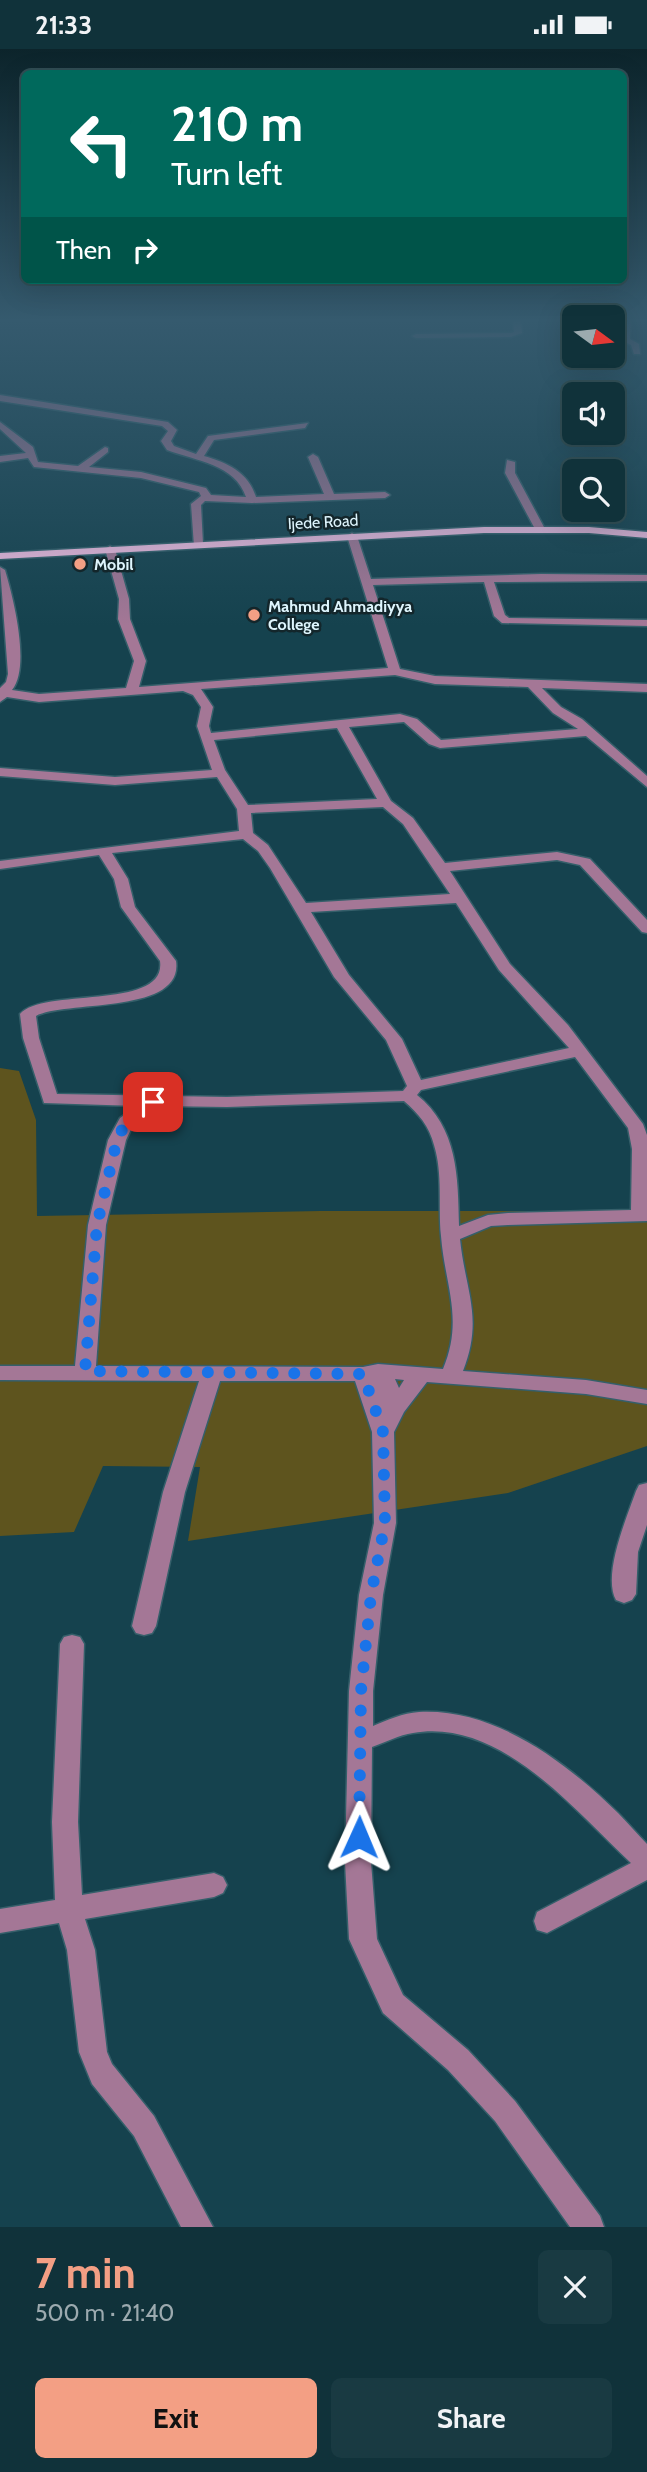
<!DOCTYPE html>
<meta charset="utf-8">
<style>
:root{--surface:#10323a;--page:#193a42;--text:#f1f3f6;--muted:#9caaaf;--line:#304d54;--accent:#f39f84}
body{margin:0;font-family:Cabin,sans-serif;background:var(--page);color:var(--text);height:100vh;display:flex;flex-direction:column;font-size:26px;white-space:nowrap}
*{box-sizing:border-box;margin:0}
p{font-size:23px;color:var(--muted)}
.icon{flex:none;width:38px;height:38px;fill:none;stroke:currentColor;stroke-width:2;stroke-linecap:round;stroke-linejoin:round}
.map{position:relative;height:2178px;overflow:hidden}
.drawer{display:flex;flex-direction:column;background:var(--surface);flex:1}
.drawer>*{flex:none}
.hud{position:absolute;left:21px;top:21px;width:606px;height:214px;border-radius:10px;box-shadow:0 7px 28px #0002,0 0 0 2px var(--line);background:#00695c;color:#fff;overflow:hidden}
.needle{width:46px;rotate:105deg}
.fabs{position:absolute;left:562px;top:256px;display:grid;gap:14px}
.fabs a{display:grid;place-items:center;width:63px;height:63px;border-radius:10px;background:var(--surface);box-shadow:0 7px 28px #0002,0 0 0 2px var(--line);font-size:35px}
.pin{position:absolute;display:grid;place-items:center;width:60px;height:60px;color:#fff;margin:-30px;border-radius:14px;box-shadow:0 4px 10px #0006}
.me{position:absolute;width:77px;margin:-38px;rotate:1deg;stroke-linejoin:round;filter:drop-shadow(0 0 5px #0008)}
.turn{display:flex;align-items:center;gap:24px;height:147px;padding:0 35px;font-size:32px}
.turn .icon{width:91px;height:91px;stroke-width:2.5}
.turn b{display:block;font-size:49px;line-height:60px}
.then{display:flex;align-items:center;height:66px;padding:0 35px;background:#0003;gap:14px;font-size:26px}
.round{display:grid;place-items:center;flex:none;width:74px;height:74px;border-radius:10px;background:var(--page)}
.overview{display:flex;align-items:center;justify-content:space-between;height:119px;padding:0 35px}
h1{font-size:42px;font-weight:700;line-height:52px;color:var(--accent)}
.action{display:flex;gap:14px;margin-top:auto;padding:14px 35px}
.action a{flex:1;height:80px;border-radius:10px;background:var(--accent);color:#111;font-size:28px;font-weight:700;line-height:80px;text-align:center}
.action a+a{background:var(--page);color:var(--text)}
.status{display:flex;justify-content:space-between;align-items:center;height:49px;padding:0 35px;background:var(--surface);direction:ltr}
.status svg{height:19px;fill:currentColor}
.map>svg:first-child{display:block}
</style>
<div class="status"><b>21:33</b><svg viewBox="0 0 49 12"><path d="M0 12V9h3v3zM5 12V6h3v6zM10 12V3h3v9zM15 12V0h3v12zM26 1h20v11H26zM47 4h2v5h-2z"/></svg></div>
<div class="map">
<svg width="647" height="2178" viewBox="0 0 647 2178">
<rect width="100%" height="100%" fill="#15424e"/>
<polygon fill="#5e541e" points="0,1019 19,1022 36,1071 37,1167 321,1162 647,1162 647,1397 508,1444 188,1492 200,1418 103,1417 74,1483 0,1487"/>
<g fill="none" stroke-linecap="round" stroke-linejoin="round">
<defs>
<g id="minor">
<polygon points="513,272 521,272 522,284 511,288 416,289 412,287 416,285 511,284 514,283"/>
<polygon points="623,272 631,272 630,290 639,295 640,305 634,305 631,296 622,291"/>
<path d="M0,346l168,27 9,8 -6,11 3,5 22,8 12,-18 100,-13 -3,5 -91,12 -10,16c24,7 44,16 52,41l68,-3 -16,-37 5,-3 5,3 16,37 51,-2 5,3 -5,3 -133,5 -47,-2 -4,4 2,39 -9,2 -3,-42 10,-8 -2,-4 -58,-14 -107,-11 -6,-9 -28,4v-6l26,-3 -26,-24v-7l33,25 5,15 40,4 27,-19 3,1v4l-19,15 52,5 65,16 5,7 35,2c-11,-33 -50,-36 -79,-47l-6,-9 7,-10 -6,-5 -162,-25z"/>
<polygon points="507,411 515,413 515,424 545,480 544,482 535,480 505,424"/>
<path d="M352,484l5,3 14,43 170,-5 106,1v6l-153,1 11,33 4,3 138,2v6l-145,-3 -8,-7 -10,-34 -111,3 27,84 35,7 212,8v8l-105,-4 19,19 21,12 65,57v11l-61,-51 -146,12 -11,-4 -25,-22 -55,5 42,74 22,17 32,45 112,-11 33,7 57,61v13l-5,-1 -62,-67 -23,-5 -107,11 60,93 58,61 75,99 4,11v86l-139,4 -17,1 -31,13c5,51 24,79 3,132l123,9 61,10v14l-61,-10 -159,-12 -23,30 -10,20 2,91 -13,72 -10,96v35c14,-6 30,-13 46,-14 76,-4 147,50 199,101 10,10 19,21 29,31v36l-100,53 -10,-3 -3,-9 3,-9 94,-49c-57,-53 -130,-145 -218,-130 -14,2 -27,9 -41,14l-1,115 6,77 26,56 65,55 47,51 85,115 4,11h-34l-75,-106 -47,-51 -65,-57 -34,-74 -4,-77 4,-171 10,-96 15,-72 -2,-91 -17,-51h-135l-35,111 -29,134 -4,7 -8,2 -8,-2 -4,-7 31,-134 36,-111 -199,-1v-14h75l13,-141 20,-85 12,-22 17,-12 -93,-3 -21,-65 -3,-24c23,-27 147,-3 140,-53l-39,-54 -7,-28 -15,-24 -99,14v-8l239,-30 -2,-22 -20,-32 -102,8 -115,-9v-8l115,9 97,-7 -15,-44 4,-19 -8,-12 -10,-4 -144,11 -32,-5 -7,5v-14l6,-6 2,-8 -8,-107 5,3c8,27 26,97 7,120l27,4 87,-6 8,-27 -16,-42 1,-20 -14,-50 5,-3 5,3 14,50 1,20 16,42 -7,26 249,-19 -41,-132zM395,626l40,9 93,3 25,26 25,16 -137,11 -24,-21 -17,-5 -189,19 -2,-7 4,-19 -12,-18zM337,679l40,71 -129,6 -23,-35 -11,-30zM383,758l20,17 47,70 -144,9 -38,-58 -15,-12 -2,-20zM243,790l15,12 12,17 64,109 52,63 21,46 -4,5 -176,6 -170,-3 -18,-56 -3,-22c29,-16 148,-1 140,-55l-41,-54 -7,-28 -16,-26zM456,854l43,67 70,78 -148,32 -19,-41 -53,-64 -38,-63zM575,1008l53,71 4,21 -1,61 -123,3 -20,2 -29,11c-1,-49 -1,-98 -42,-131l4,-5zM404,1052c15,13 25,25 30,44 9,29 4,61 7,91 4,50 23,83 2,133l-65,-5 -15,3 -267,-1 10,-141 20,-85 7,-15 26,-19 68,1zM395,1330l9,1 -5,8z"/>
<path d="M647,1434v42l-9,27 -2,42 -4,6 -8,3 -8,-3c-14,-25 11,-83 20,-109l3,-6z"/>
<polygon points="72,1586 80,1588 84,1595 78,1773 82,1846 214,1824 223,1828 227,1836 223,1844 214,1848 85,1870 95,1901 107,2003 112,2015 154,2067 213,2178 181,2178 134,2087 92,2035 79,2003 67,1901 59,1874 0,1884 0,1860 55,1851 52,1773 60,1595 64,1588"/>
</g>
<polygon id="major" points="484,478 589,478 647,483 647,489 589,484 484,484 0,510 0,504"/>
</defs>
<use href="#minor" stroke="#355f6a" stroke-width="3"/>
<use href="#major" stroke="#355f6a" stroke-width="3"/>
<use href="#minor" fill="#a47796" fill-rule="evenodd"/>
<use href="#major" fill="#f6bfe4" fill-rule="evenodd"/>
</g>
<linearGradient id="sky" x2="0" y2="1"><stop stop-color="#0c242b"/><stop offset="0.47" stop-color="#355a6e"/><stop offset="1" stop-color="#355a6e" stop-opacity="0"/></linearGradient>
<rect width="647" height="577" fill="url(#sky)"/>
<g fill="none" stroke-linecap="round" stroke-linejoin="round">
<polyline stroke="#1a73e8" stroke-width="12" stroke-dasharray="0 21.6" points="153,1053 126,1073 117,1091 97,1176 85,1322 363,1325 383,1383 385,1474 371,1546 361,1642 359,1788"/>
</g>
<g fill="#f39f84" stroke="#13262b" stroke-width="2.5">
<circle cx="80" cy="515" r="7"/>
<circle cx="254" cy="566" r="7"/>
</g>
<g text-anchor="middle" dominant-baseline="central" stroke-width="5" stroke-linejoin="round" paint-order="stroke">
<g font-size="16" fill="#def5fd" stroke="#13262b">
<text transform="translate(323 473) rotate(-3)">Ijede Road</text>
</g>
<g font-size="16" font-weight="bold" fill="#def5fd" stroke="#13262b" text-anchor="start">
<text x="94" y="515">Mobil</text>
<text x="268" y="557">Mahmud Ahmadiyya<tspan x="268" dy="18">College</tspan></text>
</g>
</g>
</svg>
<div class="fabs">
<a><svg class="needle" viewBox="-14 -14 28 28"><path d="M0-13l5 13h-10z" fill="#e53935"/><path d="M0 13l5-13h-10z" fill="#9caaaf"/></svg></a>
<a><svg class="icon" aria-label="sound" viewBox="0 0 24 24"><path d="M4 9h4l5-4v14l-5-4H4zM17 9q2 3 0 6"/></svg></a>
<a><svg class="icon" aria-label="search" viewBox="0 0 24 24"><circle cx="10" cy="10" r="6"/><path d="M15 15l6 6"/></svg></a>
</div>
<div class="pin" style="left:153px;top:1053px;background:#d93025"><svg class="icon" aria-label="arrive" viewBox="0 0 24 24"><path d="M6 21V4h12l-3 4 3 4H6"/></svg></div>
<svg class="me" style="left:359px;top:1788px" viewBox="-20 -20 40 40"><path d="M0-17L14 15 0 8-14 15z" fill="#1a73e8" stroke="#fff" stroke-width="4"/></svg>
<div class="hud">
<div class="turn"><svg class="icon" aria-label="left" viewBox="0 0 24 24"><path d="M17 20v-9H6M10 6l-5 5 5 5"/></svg><div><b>210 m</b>Turn left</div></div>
<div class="then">Then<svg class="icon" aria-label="right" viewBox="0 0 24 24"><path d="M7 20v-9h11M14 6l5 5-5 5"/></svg></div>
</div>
</div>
<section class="drawer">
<div class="overview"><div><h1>7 min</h1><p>500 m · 21:40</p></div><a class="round"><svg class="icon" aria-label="close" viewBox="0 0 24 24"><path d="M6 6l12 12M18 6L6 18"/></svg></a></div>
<div class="action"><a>Exit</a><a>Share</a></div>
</section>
